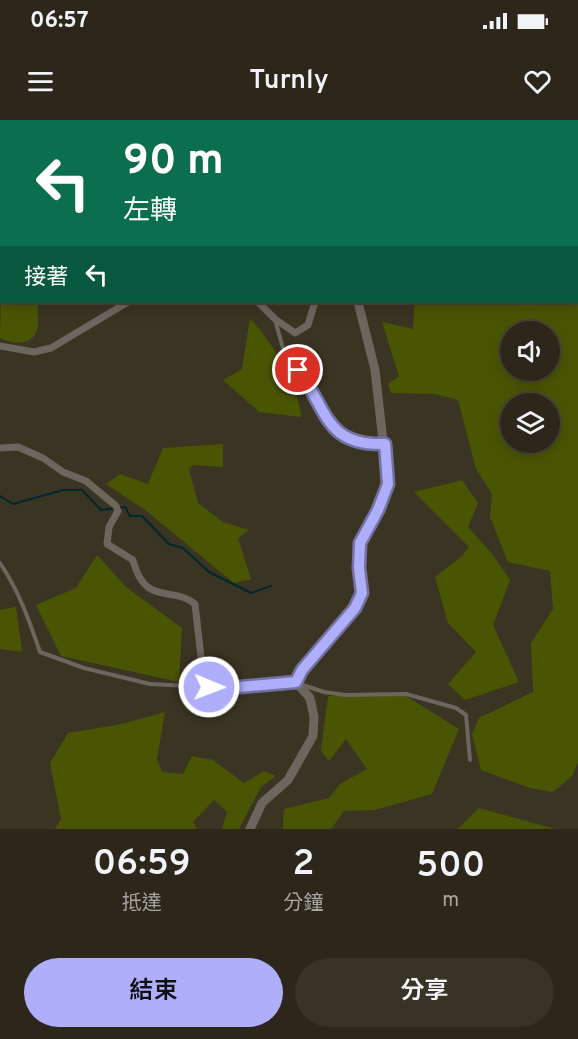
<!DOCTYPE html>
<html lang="zh-TW">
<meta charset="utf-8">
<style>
:root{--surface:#2c271a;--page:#383327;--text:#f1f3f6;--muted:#a6a5a2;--line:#484439;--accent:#afaefa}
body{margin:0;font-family:Overpass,"Noto Sans TC",sans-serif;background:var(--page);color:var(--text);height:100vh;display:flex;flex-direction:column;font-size:22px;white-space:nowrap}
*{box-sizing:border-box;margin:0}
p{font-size:20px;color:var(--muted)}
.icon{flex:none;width:33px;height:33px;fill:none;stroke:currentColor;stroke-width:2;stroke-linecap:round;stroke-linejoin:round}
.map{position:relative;height:709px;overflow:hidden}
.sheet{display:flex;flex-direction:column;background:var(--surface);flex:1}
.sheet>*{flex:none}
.banner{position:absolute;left:0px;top:0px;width:579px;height:183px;box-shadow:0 3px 15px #0003,0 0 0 2px var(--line);background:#0b6e4f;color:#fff;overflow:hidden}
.buttons{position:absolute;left:500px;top:201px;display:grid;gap:12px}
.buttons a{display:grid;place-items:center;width:60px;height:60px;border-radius:50%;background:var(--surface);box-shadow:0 3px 15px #0003,0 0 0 2px var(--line);font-size:30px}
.pin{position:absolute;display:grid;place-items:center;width:51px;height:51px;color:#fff;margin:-26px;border:3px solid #fff;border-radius:50%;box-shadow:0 2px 6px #0007}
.me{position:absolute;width:66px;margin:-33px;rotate:91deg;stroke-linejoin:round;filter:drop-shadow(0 0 4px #0008)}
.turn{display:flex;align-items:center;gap:21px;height:126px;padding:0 24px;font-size:27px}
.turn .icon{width:78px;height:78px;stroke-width:2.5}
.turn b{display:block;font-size:42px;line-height:51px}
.then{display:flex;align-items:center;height:57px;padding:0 24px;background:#0003;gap:12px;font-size:22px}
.eta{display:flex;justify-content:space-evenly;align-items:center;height:102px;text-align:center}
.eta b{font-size:36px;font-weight:600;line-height:42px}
.cta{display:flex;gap:12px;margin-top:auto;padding:12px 24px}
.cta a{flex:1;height:69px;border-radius:36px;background:var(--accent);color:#111;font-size:24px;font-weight:600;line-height:69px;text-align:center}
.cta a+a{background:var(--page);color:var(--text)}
.status{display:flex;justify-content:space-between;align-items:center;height:42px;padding:0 30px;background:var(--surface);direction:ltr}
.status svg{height:16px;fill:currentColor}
header{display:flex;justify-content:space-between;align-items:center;height:78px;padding:0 24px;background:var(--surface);font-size:27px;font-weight:600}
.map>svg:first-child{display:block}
</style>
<div class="status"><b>06:57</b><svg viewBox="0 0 49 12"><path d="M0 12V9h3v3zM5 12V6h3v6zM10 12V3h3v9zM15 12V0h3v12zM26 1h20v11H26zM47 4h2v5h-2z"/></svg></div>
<header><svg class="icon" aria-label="menu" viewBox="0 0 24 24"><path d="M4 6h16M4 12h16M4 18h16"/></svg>Turnly<svg class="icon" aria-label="heart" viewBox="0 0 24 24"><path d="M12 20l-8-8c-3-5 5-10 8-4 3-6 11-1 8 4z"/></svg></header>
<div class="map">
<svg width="578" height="709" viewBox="0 0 578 709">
<rect width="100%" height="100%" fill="#3a3422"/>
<g fill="#4a5504" fill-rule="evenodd">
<polygon points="0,0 28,0 2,2 0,157"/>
<path d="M374,0h204v642l-6,14 -19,16 -23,-4 -49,-18 -9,-36 7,-16 54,-26 -2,-49 22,-34 -3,-38 -42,-9 -18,-45 2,-23 -16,-25 -18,-69 -23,-6 -44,-1 -3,-9 11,-8 -17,-54 31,7 2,-27h163v-180zM510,212h39v38h-39zM510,284h39v38h-39z"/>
<path d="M1,176l1,6h37c-3,6 0,11 -1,19 0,24 -20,25 -38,17z"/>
<path d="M250,198c21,23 49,66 51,99l-42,-5 -36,-32 19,-11z"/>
<polygon points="223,324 223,347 193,345 189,349 198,383 223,402 249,410 238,418 251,459 234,463 145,390 106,364 120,354 148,364 163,328"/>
<polygon points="462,360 478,383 468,407 493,435 510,460 493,505 519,562 465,580 448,564 476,532 448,503 435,457 462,436 469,427 414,372"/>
<polygon points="97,435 126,467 182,508 179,562 61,536 36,485 76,468"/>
<polygon points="16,487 22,532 0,529 0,490"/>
<polygon points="404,575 459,609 432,674 375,690 344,691 331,709 283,709 284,689 329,678 340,664 367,649 346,619 329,641 321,631 328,576"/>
<polygon points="165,592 157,639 162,652 183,654 192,636 213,640 244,663 264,651 276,656 261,667 239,709 222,709 227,692 214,680 193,702 197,709 55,709 61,699 50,643 68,613 122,604"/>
<polygon points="479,688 555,709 458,709"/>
</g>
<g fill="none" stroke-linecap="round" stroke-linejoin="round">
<polyline stroke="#00272f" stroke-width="2" points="0,376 13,384 63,370 82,370 101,390 125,387 130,396 142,396 169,424 183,428 209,452 251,473 271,466"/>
<g stroke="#00272f" stroke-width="12">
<polyline points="30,2 31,0"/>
<polyline points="0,169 2,169"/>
</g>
<g stroke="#6d665f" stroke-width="4">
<polyline points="225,2 225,0"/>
<polyline points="275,200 285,235 310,266 332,309 363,324 383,324"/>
<path d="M0,443c19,28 29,57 40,89l44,16 66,16 59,3"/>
<polyline points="303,565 324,572 345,575 406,574 456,588 466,595 470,640"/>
</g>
<g stroke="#6d665f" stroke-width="7">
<polyline points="360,2 360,0"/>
<polyline points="258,182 275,199 295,213 308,205 315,182"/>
<polyline points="0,226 34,232 51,228 128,182"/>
<path d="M0,328l18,-1 25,11 20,14 23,9 30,25 2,5 -9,16 -2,17 26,16c12,47 39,25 62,44l6,53 8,30 9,2 78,-7"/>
</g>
<g stroke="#6d665f" stroke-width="9">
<polyline points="522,0 527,2"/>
<polyline points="371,2 371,0"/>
<polyline points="541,2 548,0"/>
<polyline points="250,709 262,683 288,660 313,616 314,597 310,578 296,562 302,550 355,488 362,473 359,448 360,423 378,390 388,365 375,250 358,182"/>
</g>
</g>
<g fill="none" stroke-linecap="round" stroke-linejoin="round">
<defs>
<path id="route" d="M209,567l9,2 78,-7 6,-12 53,-62 7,-15 -3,-25 1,-25 18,-33 10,-26 -3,-40c-61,2 -57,-35 -87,-74"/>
</defs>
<use href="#route" stroke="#7271a2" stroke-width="15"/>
<use href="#route" stroke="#afaefa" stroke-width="10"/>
</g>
</svg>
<div class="buttons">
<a><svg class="icon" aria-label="sound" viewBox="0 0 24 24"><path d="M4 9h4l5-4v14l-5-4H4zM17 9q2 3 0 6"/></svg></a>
<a><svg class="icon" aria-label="layers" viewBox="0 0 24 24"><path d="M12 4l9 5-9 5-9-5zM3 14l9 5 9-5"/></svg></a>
</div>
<div class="pin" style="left:298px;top:250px;background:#d93025"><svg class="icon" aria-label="arrive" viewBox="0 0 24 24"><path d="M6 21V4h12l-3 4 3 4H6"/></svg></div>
<svg class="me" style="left:209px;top:567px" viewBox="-20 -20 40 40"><circle r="17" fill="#afaefa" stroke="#fff" stroke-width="3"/><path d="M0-11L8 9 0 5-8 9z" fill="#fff"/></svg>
<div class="banner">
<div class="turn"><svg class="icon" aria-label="left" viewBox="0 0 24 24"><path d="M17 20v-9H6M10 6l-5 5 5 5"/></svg><div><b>90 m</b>左轉</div></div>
<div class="then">接著<svg class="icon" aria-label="left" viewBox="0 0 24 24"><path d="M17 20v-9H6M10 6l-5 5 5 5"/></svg></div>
</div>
</div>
<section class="sheet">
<div class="eta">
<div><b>06:59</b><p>抵達</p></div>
<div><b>2</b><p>分鐘</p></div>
<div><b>500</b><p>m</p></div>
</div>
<div class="cta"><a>結束</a><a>分享</a></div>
</section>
